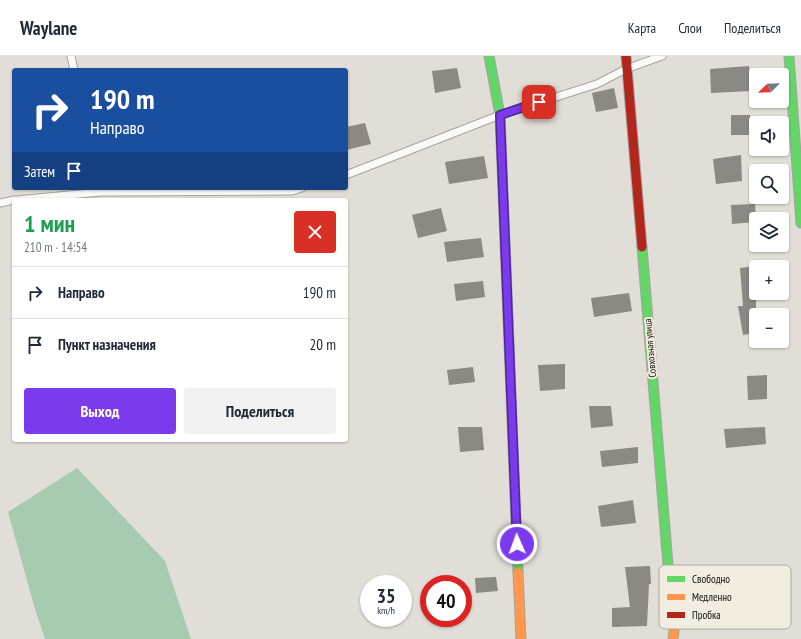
<!DOCTYPE html>
<html lang="ru">
<meta charset="utf-8">
<style>
:root{--surface:#fff;--page:#f2f2f3;--text:#1f2937;--muted:#747a83;--line:#e0e1e3;--accent:#7c3aed}
body{margin:0;font-family:"PT Sans Narrow",sans-serif;background:var(--page);color:var(--text);height:100vh;display:flex;flex-direction:column;font-size:15px;white-space:nowrap}
*{box-sizing:border-box;margin:0}
p{font-size:13px;color:var(--muted)}
.icon{flex:none;width:22px;height:22px;fill:none;stroke:currentColor;stroke-width:2;stroke-linecap:round;stroke-linejoin:round}
.map{position:relative;flex:1;overflow:hidden}
.details{position:absolute;left:12px;top:142px;width:336px;height:244px;display:flex;flex-direction:column;background:var(--surface);border-radius:4px;box-shadow:0 1px 3px #0004}
.details>*{flex:none}
.hud{position:absolute;left:12px;top:12px;width:336px;height:122px;border-radius:4px;box-shadow:0 1px 3px #0004;background:#1a4fa0;color:#fff;overflow:hidden}
.needle{width:26px;rotate:247deg}
.buttons{position:absolute;left:749px;top:12px;display:grid;gap:8px}
.buttons a{display:grid;place-items:center;width:40px;height:40px;border-radius:4px;background:var(--surface);box-shadow:0 1px 3px #0004;font-size:20px}
.speed{position:absolute;left:360px;top:519px;display:flex;gap:8px;font-size:20px;font-weight:700;text-align:center}
.speed>*{display:grid;place-content:center;width:52px;height:52px;border-radius:50%;background:var(--surface);box-shadow:0 1px 3px #0004;line-height:1}
.speed small{font-size:10px;font-weight:400}
.speed .limit{border:6px solid #d22;background:#fff;color:#111}
.pin{position:absolute;display:grid;place-items:center;width:34px;height:34px;color:#fff;margin:-17px;border-radius:8px;box-shadow:0 2px 6px #0006}
.me{position:absolute;width:44px;margin:-22px;rotate:358deg;stroke-linejoin:round;filter:drop-shadow(0 0 3px #0008)}
.turn{display:flex;align-items:center;gap:14px;height:84px;padding:0 12px;font-size:18px}
.turn .icon{width:52px;height:52px;stroke-width:2.5}
.turn b{display:block;font-size:28px;line-height:34px}
.then{display:flex;align-items:center;height:38px;padding:0 12px;background:#0003;gap:8px;font-size:15px}
.round{display:grid;place-items:center;flex:none;width:42px;height:42px;border-radius:4px;background:var(--page)}
.overview{display:flex;align-items:center;justify-content:space-between;height:68px;padding:0 12px}
h1{font-size:24px;font-weight:700;line-height:30px;color:#1e9e55}
.button{display:flex;gap:8px;margin-top:auto;padding:8px 12px}
.button a{flex:1;height:46px;border-radius:4px;background:var(--accent);color:#fff;font-size:16px;font-weight:700;line-height:46px;text-align:center}
.button a+a{background:var(--page);color:var(--text)}
ul{padding:0;list-style:none}
li{display:flex;align-items:center;gap:12px;height:52px;padding:0 12px;border-top:1px solid var(--line)}
li div{flex:1}
li b{display:block;font-size:15px}
li em{font-style:normal}
header{display:flex;align-items:center;gap:24px;box-sizing:border-box;height:56px;padding:0 20px;background:var(--surface);border-bottom:1px solid var(--line)}
header strong{font-size:19px}
nav{display:flex;gap:22px;margin-inline-start:auto;font-size:14px}
.map>svg:first-child{display:block}
</style>
<header>
<strong>Waylane</strong>
<nav><a>Карта</a><a>Слои</a><a>Поделиться</a></nav>
</header>
<div class="map">
<svg width="801" height="583" viewBox="0 0 801 583">
<rect width="100%" height="100%" fill="#e0ded7"/>
<polygon fill="#a6cbb0" points="77,412 165,505 191,583 45,583 35,553 8,456"/>
<g fill="#8b8983">
<polygon points="749,10 751,35 711,37 710,13"/>
<polygon points="457,12 461,32 435,37 432,15"/>
<polygon points="614,32 618,52 596,56 592,37"/>
<rect x="731" y="59" width="19" height="20"/>
<polygon points="365,67 371,88 346,94 346,71"/>
<polygon points="741,99 742,125 716,128 713,103"/>
<polygon points="484,100 488,122 449,128 445,106"/>
<polygon points="755,148 756,166 732,168 731,149"/>
<polygon points="441,152 447,175 418,182 412,159"/>
<polygon points="481,182 484,201 447,206 444,186"/>
<polygon points="756,210 756,277 743,279 738,250 743,250 740,212"/>
<polygon points="483,225 485,241 456,245 454,228"/>
<polygon points="629,237 632,255 594,261 591,242"/>
<polygon points="565,308 565,333 540,335 538,309"/>
<polygon points="473,311 475,326 449,329 447,314"/>
<polygon points="767,319 767,343 748,344 747,320"/>
<polygon points="589,350 611,350 613,370 591,372"/>
<polygon points="458,371 482,371 484,394 460,396"/>
<polygon points="765,371 766,388 726,392 724,373"/>
<polygon points="638,391 638,407 602,411 600,395"/>
<polygon points="633,444 636,467 601,471 598,450"/>
<polygon points="650,510 651,528 649,528 647,570 612,571 612,552 630,551 625,511"/>
<polygon points="496,521 498,535 476,537 475,522"/>
</g>
<g fill="none" stroke-linecap="round" stroke-linejoin="round">
<defs>
<g id="lane">
<polyline points="71,0 74,14"/>
<polyline points="346,119 500,59 597,28 626,13 662,0"/>
<polyline points="17,144 100,136 292,135 302,132"/>
<polyline points="0,147 14,144"/>
</g>
<g id="fast">
<polyline points="489,0 500,59 518,516"/>
<polyline points="789,0 801,167"/>
<polyline points="642,191 669,521"/>
</g>
<g id="slow">
<polyline points="518,516 521,583"/>
<polyline points="669,521 674,575 673,583"/>
</g>
<polyline id="jam" points="626,0 642,191"/>
</defs>
<use href="#lane" stroke="#a6a49e" stroke-width="9"/>
<use href="#fast" stroke="#a6a49e" stroke-width="11"/>
<use href="#slow" stroke="#a6a49e" stroke-width="11"/>
<use href="#jam" stroke="#a6a49e" stroke-width="11"/>
<use href="#lane" stroke="#fafaf9" stroke-width="7"/>
<use href="#fast" stroke="#63d668" stroke-width="9"/>
<use href="#slow" stroke="#ff974d" stroke-width="9"/>
<use href="#jam" stroke="#b3261e" stroke-width="9"/>
</g>
<g fill="none" stroke-linecap="round" stroke-linejoin="round">
<defs>
<polyline id="route" points="517,488 500,59 539,46"/>
</defs>
<use href="#route" stroke="#51269a" stroke-width="10"/>
<use href="#route" stroke="#7c3aed" stroke-width="7"/>
</g>
<g text-anchor="middle" dominant-baseline="central" stroke-width="4" stroke-linejoin="round" paint-order="stroke">
<g font-size="10" fill="#100f0b" stroke="#f1ede0">
<text transform="translate(650 292) rotate(-95)">Совхозная улица</text>
</g>
</g>
<rect x="659" y="509" width="132" height="64" rx="6" fill="#f1ede0" stroke="#aeaaa0" stroke-width="1"/>
<rect x="667" y="520" width="18" height="6" fill="#63d668"/>
<rect x="667" y="538" width="18" height="6" fill="#ff974d"/>
<rect x="667" y="556" width="18" height="6" fill="#b3261e"/>
<g font-size="11" fill="#100f0b">
<text x="692" y="527">Свободно</text>
<text x="692" y="545">Медленно</text>
<text x="692" y="563">Пробка</text>
</g>
</svg>
<div class="buttons">
<a><svg class="needle" viewBox="-14 -14 28 28"><path d="M0-13l5 13h-10z" fill="#e53935"/><path d="M0 13l5-13h-10z" fill="#747a83"/></svg></a>
<a><svg class="icon" aria-label="sound" viewBox="0 0 24 24"><path d="M4 9h4l5-4v14l-5-4H4zM17 9q2 3 0 6"/></svg></a>
<a><svg class="icon" aria-label="search" viewBox="0 0 24 24"><circle cx="10" cy="10" r="6"/><path d="M15 15l6 6"/></svg></a>
<a><svg class="icon" aria-label="layers" viewBox="0 0 24 24"><path d="M12 4l9 5-9 5-9-5zM3 14l9 5 9-5"/></svg></a>
<a>+</a>
<a>−</a>
</div>
<div class="speed"><div>35<small>km/h</small></div><div class="limit">40</div></div>
<div class="pin" style="left:539px;top:46px;background:#d93025"><svg class="icon" aria-label="arrive" viewBox="0 0 24 24"><path d="M6 21V4h12l-3 4 3 4H6"/></svg></div>
<svg class="me" style="left:517px;top:488px" viewBox="-20 -20 40 40"><circle r="17" fill="#7c3aed" stroke="#fff" stroke-width="3"/><path d="M0-11L8 9 0 5-8 9z" fill="#fff"/></svg>
<div class="hud">
<div class="turn"><svg class="icon" aria-label="right" viewBox="0 0 24 24"><path d="M7 20v-9h11M14 6l5 5-5 5"/></svg><div><b>190 m</b>Направо</div></div>
<div class="then">Затем<svg class="icon" aria-label="arrive" viewBox="0 0 24 24"><path d="M6 21V4h12l-3 4 3 4H6"/></svg></div>
</div>
<section class="details">
<div class="overview"><div><h1>1 мин</h1><p>210 m · 14:54</p></div><a class="round" style="background:#d93025;color:#fff"><svg class="icon" aria-label="close" viewBox="0 0 24 24"><path d="M6 6l12 12M18 6L6 18"/></svg></a></div>
<ul>
<li><svg class="icon" aria-label="right" viewBox="0 0 24 24"><path d="M7 20v-9h11M14 6l5 5-5 5"/></svg><div><b>Направо</b></div><em>190 m</em></li>
<li><svg class="icon" aria-label="arrive" viewBox="0 0 24 24"><path d="M6 21V4h12l-3 4 3 4H6"/></svg><div><b>Пункт назначения</b></div><em>20 m</em></li>
</ul>
<div class="button"><a>Выход</a><a>Поделиться</a></div>
</section>
</div>
